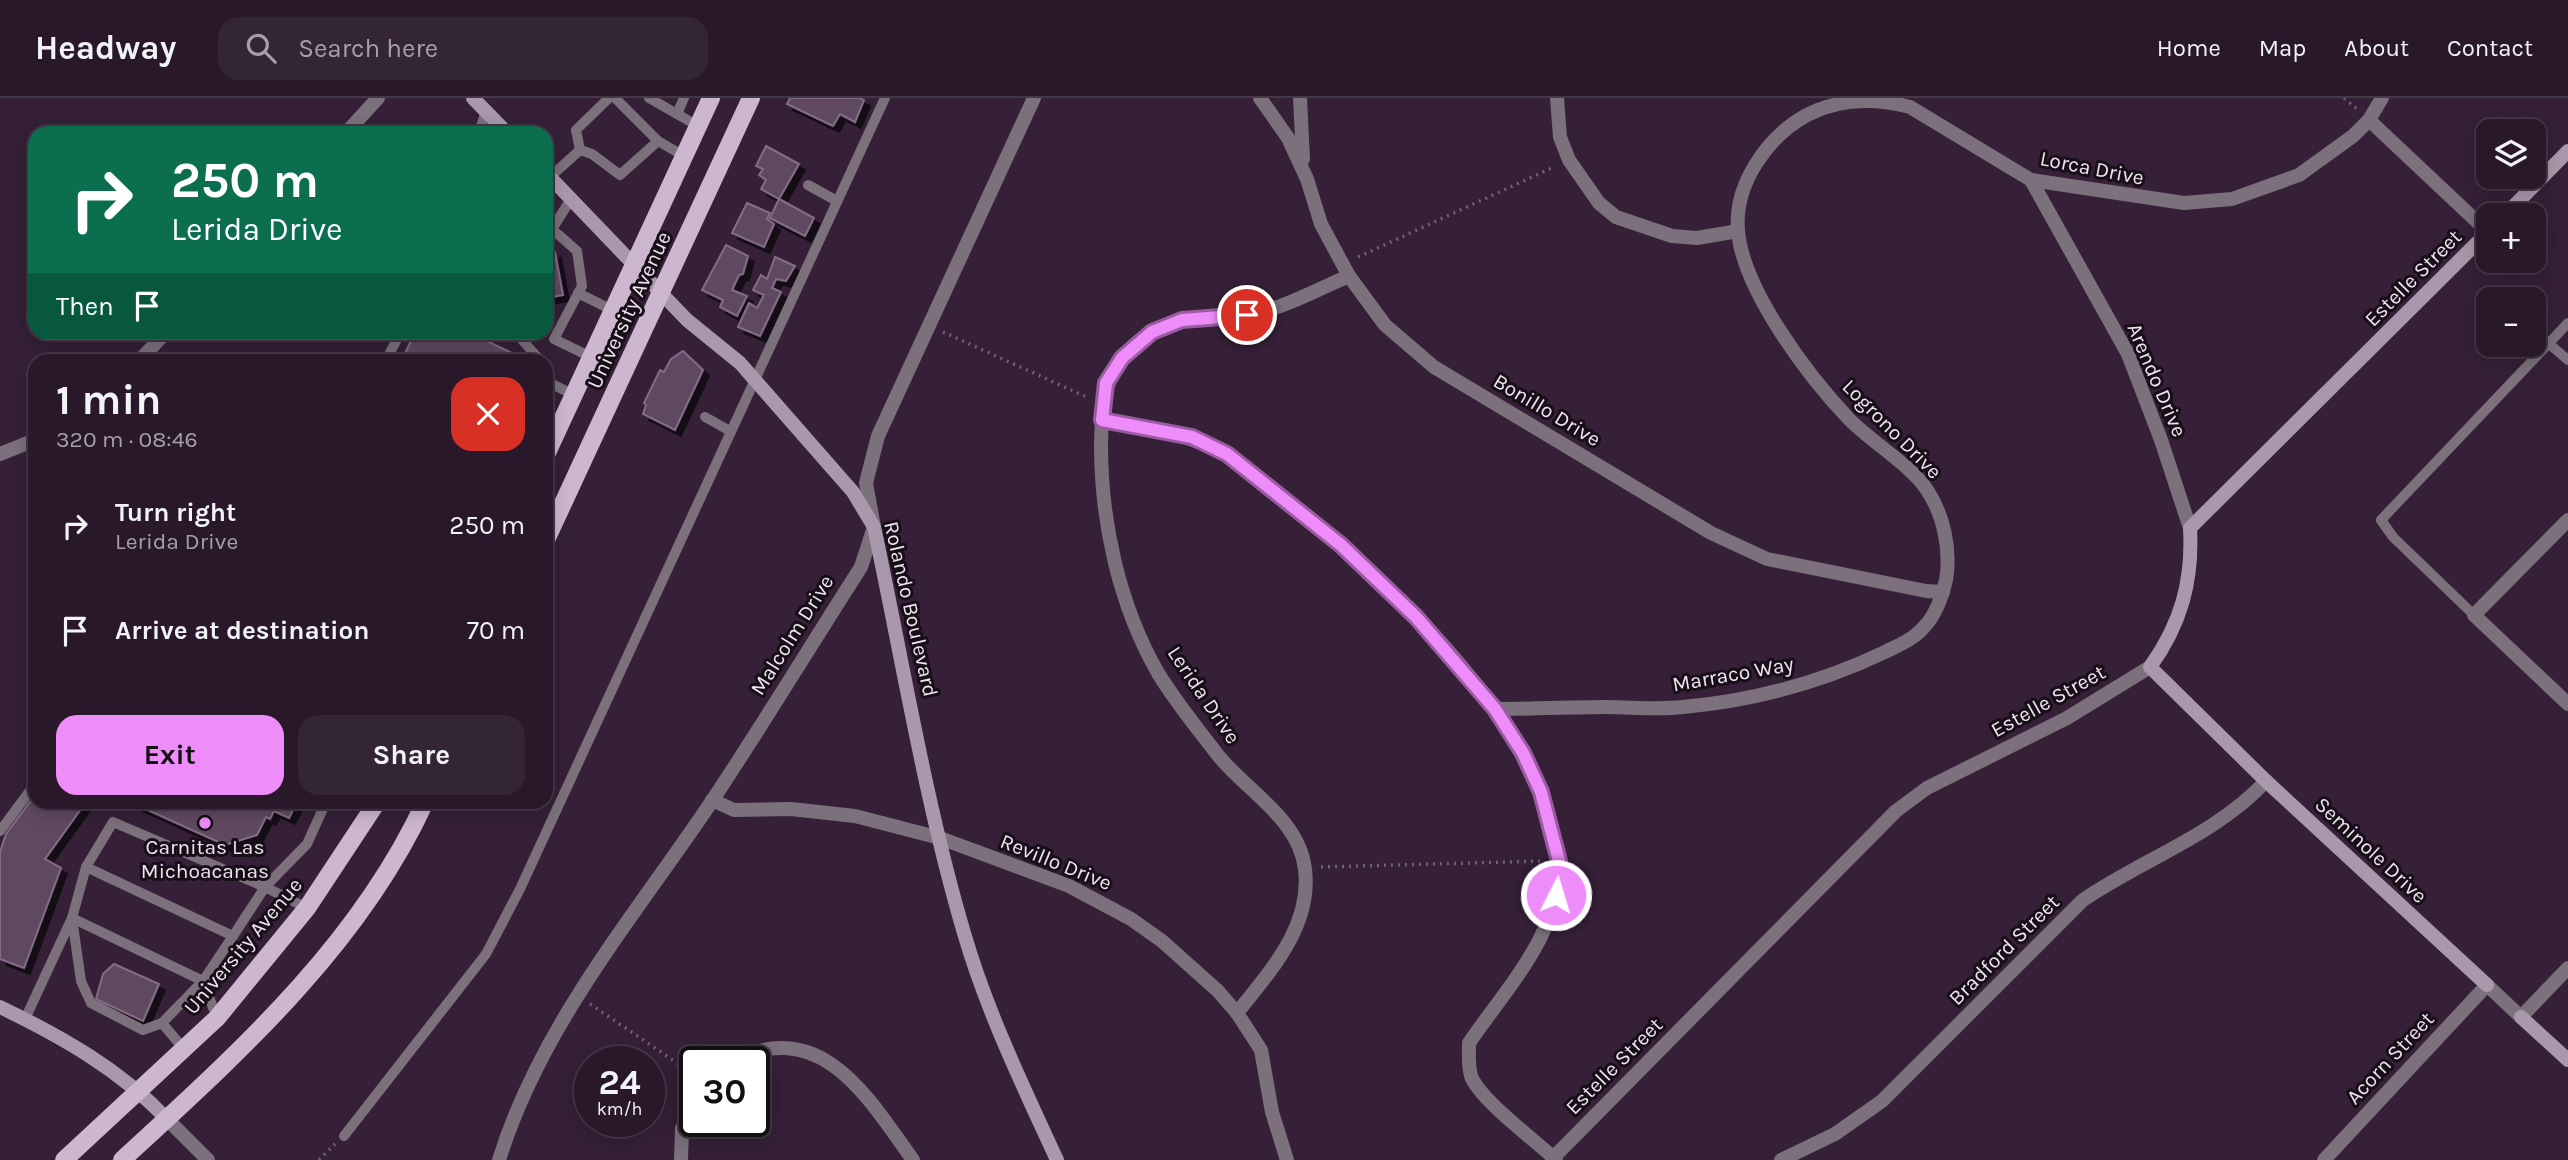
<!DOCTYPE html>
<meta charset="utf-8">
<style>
:root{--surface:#281829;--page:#342535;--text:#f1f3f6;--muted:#a5a0a8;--line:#443746;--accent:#ee8cf9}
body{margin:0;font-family:Karla,sans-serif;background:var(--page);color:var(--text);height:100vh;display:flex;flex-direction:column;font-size:26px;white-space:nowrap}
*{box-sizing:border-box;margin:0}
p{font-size:23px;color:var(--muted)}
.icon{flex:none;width:38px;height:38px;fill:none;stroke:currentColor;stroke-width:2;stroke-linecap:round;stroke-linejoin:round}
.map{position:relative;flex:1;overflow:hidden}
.drawer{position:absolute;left:28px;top:256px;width:525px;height:455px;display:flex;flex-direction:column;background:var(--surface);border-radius:21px;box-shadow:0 4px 18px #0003,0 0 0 2px var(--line)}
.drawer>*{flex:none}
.guide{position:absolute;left:28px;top:28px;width:525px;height:214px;border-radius:21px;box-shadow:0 4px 18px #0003,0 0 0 2px var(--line);background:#0b6e4f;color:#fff;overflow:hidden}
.tools{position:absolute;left:2476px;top:21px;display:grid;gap:14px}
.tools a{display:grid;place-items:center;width:70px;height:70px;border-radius:14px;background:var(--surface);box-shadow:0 4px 18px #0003,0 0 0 2px var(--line);font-size:35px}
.speed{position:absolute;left:574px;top:948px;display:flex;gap:14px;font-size:35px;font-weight:700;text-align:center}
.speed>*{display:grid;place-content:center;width:91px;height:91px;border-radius:50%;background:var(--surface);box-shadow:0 4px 18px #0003,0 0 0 2px var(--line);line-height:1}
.speed small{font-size:18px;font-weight:400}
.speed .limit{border:4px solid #111;border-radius:10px;background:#fff;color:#111}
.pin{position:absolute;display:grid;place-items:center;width:60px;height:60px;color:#fff;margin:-30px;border:4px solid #fff;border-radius:50%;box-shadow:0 2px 7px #0007}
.me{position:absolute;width:77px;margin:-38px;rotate:5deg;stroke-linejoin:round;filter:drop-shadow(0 0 5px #0008)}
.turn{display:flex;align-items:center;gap:24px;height:147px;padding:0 28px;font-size:32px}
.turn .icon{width:91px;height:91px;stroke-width:2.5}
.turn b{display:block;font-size:49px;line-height:60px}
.then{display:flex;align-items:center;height:66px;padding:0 28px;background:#0003;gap:14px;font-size:26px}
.round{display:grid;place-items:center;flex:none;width:74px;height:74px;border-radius:21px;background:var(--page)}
.overview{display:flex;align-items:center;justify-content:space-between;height:119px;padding:0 28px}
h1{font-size:42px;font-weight:700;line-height:52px}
.primary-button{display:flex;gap:14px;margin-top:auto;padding:14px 28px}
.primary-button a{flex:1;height:80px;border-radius:21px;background:var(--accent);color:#111;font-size:28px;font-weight:700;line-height:80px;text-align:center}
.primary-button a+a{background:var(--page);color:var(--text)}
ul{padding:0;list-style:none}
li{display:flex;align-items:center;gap:21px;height:105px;padding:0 28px}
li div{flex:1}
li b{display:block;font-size:26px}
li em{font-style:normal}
header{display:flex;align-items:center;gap:42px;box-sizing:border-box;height:98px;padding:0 35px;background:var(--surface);border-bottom:2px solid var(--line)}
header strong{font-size:33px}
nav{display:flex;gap:38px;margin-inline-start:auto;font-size:24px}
.search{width:490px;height:63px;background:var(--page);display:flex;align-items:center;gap:18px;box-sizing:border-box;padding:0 24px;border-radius:21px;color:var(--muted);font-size:26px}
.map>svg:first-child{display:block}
</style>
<header>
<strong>Headway</strong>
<div class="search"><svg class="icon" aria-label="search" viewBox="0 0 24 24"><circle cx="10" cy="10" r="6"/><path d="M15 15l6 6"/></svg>Search here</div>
<nav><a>Home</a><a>Map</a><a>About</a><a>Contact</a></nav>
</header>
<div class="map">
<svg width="2568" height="1062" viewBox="0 0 2568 1062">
<defs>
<filter id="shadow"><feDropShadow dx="6" dy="6" stdDeviation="0" flood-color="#0009"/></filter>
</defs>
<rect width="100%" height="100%" fill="#352037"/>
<g fill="#5f4961" stroke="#846c87" stroke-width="2" filter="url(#shadow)">
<polygon points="790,0 859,0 864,2 855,24 840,16 833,28 787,6"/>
<polygon points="766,48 799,66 779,101 761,91 766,82 759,77 763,71 756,68"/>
<polygon points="779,101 814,120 805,138 770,120"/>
<polygon points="747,105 770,115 767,121 774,126 764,149 732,135"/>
<polygon points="726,147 748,158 743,176 739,177 732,192 747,198 737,218 720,209 723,202 702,192"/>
<polygon points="555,154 563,197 546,200 546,155"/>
<polygon points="775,159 795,168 786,183 776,181 772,190 781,194 760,238 738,229 749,205 757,210 764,197 753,192 761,177 767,181"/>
<polygon points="415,234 468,234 510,254 507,262 402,262"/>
<polygon points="683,253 703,272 675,332 643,316 646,307 644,305 660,272 664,274 671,261"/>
<polygon points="35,697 35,704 86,704 45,761 61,770 24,870 0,861 0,754 6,736"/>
<polygon points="130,704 297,704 289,720 274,713 270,721 266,719 257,737 225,747"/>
<polygon points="114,866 159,886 143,923 96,901 103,876"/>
</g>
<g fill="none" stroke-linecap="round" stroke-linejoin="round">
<g stroke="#715f73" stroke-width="3.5" stroke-dasharray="2 5" stroke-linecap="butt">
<polyline points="2344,0 2357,11"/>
<polyline points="1358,159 1554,69"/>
<polyline points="943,234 1089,300"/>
<polyline points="1321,769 1544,763"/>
<polyline points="590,906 695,977"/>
<polyline points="319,1062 335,1046"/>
</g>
<g stroke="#7b707c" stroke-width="10">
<polyline points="615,0 658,43 684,58"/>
<polyline points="649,0 698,28"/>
<polyline points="677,16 684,0"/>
<polyline points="479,35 486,13"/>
<polyline points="580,52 592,56 620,77 658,43"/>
<polyline points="550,79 580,52 576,32 609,0"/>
<polyline points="808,87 837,103"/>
<polyline points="571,101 552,131 577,153 582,188 554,241 591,259"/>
<polyline points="578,195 612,212"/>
<polyline points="515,234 540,262"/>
<polyline points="2548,245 2568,262"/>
<polyline points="386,262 401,234"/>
<polyline points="546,283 574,297"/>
<polyline points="705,319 730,333"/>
<polyline points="2474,517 2393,439 2381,422 2568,225"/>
<polygon points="113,724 265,789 233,838 86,769"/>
<polyline points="0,733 35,686"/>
<polyline points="86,769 72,820 203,883 233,838"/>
<polyline points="307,810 265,789 307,746 326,704"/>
<polyline points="72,820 81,883 91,905 143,932 162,925"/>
<polyline points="25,921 71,822"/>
<polyline points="183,950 162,925 203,883 217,920"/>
<polyline points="344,1038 486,856 520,791 885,0"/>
</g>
<g stroke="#7b707c" stroke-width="14">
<polyline points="1260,0 1288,40 1307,81 1321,126 1349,178 1385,227 1434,269 1711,435 1767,461 1926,493 1943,494"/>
<polyline points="1300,0 1303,61"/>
<polyline points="1557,0 1560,39 1569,62 1599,105 1616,119 1672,138 1697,140 1738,133"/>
<polyline points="2369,22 2488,134"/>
<polyline points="346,35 378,0"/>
<polyline points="2031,82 2128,256 2161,342 2190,430"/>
<polyline points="140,262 166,234"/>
<path d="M1102,322c42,8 84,13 122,33 24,12 46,35 67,52 99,79 226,194 259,320 3,12 8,25 9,36 4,69 -54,129 -90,182 0,11 -1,22 2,33 9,24 64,64 85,84"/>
<polyline points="0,356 35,342"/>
<polyline points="2568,422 2474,517 2568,606"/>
<path d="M1495,611c37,0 74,-2 111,-2 25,0 52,3 77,0 69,-6 139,-25 202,-55 14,-7 29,-13 39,-25 11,-11 19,-32 22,-47 5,-29 -2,-65 -19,-90 -15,-24 -57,-49 -78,-71 -40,-42 -107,-130 -111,-189 -4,-46 30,-94 69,-115 33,-17 68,-17 103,-8l121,73 153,23 48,-4 67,-24 54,-39 16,-16 13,-22"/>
<polyline points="712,702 734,712 791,711 855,718 940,740 1069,788 1131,821 1162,843 1218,893 1237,915 1261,952 1272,1014 1287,1062"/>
<path d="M1237,915c33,-42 75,-86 68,-144 -6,-51 -59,-78 -88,-115 -20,-26 -42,-53 -59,-81 -39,-68 -57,-151 -57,-228 1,-49 5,-86 52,-114 28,-16 61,-11 93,-16 35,-5 70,-25 103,-39"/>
<path d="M730,964c91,-47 137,34 183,98"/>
<polyline points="167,1021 208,1062"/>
<polyline points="1553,1060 1896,713 1927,690 2067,620 2150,569"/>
<path d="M499,1062c42,-135 135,-243 213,-359 51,-77 99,-156 149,-234l13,-40 -8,-44 12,-47 156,-338"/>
<polyline points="681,1062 682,1031 695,999"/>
<path d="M1781,1062l54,-26 47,-33 201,-201c60,-41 133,-65 183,-119"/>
<polyline points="2324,1062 2487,887 2521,919 2568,870"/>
</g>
<g stroke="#a998ab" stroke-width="14">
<polyline points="473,0 507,35"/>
<path d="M546,75l141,147 53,43 113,129 21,35c29,135 51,274 90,406 23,79 59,153 93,227"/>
<polyline points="2505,117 2568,53"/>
<path d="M2487,887l-221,-204 -116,-114c31,-43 43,-86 40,-139l298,-296"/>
<path d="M0,909c62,30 119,62 167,112"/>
<polyline points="2521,919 2568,962"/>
</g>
<g stroke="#cdb7cf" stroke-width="18">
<polyline points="546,357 711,0"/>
<polyline points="546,442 751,0"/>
<polyline points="64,1062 217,920 307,810 377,704"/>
<path d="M122,1062c115,-106 236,-213 303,-358"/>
</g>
</g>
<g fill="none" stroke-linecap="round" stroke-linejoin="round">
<defs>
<polyline id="route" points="1247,217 1182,222 1152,234 1122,260 1106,285 1102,322 1192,339 1227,356 1341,447 1416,519 1495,611 1523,655 1541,694 1559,763 1556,797"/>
</defs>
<use href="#route" stroke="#9b5ba2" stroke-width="18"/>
<use href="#route" stroke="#ee8cf9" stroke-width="12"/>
</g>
<circle fill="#ee8cf9" stroke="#170e18" stroke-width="2.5" cx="205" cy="725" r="7"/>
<g text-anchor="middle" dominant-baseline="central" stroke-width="6" stroke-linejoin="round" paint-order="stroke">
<g font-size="21" fill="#f0e3f2" stroke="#170e18">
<text transform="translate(2092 70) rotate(11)">Lorca Drive</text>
<text transform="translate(2413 180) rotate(-45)">Estelle Street</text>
<text transform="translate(629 212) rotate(-65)">University Avenue</text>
<text transform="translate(2157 282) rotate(67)">Arendo Drive</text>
<text transform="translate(1547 312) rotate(31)">Bonillo Drive</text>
<text transform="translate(1892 331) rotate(45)">Logrono Drive</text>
<text transform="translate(911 511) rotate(77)">Rolando Boulevard</text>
<text transform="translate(792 537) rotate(-58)">Malcolm Drive</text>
<text transform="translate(1733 576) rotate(-10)">Marraco Way</text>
<text transform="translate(1204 597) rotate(56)">Lerida Drive</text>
<text transform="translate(2048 603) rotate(-29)">Estelle Street</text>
<text transform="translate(2371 752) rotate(43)">Seminole Drive</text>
<text transform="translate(1056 764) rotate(22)">Revillo Drive</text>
<text transform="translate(243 848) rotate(-50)">University Avenue</text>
<text transform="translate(2004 852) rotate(-45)">Bradford Street</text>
<text transform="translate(2390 960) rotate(-47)">Acorn Street</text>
<text transform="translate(1614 968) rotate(-45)">Estelle Street</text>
</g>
<g font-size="21" fill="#f0e3f2" stroke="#170e18">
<text x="205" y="749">Carnitas Las<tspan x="205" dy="24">Michoacanas</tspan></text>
</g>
</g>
</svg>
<div class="tools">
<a><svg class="icon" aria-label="layers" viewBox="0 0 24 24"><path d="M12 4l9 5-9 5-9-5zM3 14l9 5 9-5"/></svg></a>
<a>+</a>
<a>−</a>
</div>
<div class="speed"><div>24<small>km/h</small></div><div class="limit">30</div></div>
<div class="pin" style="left:1247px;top:217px;background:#d93025"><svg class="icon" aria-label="arrive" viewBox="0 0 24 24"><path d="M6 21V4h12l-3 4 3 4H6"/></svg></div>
<svg class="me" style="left:1556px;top:797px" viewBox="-20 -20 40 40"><circle r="17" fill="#ee8cf9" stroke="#fff" stroke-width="3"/><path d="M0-11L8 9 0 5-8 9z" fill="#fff"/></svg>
<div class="guide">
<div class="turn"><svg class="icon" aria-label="right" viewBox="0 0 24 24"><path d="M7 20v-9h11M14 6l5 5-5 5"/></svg><div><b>250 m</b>Lerida Drive</div></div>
<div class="then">Then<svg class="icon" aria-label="arrive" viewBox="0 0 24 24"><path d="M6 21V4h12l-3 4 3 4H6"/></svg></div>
</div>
<section class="drawer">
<div class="overview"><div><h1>1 min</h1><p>320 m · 08:46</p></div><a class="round" style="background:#d93025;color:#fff"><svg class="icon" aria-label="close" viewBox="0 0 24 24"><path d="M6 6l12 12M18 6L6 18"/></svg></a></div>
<ul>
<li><svg class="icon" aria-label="right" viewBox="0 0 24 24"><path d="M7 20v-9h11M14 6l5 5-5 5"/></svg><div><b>Turn right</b><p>Lerida Drive</p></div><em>250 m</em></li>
<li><svg class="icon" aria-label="arrive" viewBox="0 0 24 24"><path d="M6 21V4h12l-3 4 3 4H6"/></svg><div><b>Arrive at destination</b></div><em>70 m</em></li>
</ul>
<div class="primary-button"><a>Exit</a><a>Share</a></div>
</section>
</div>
